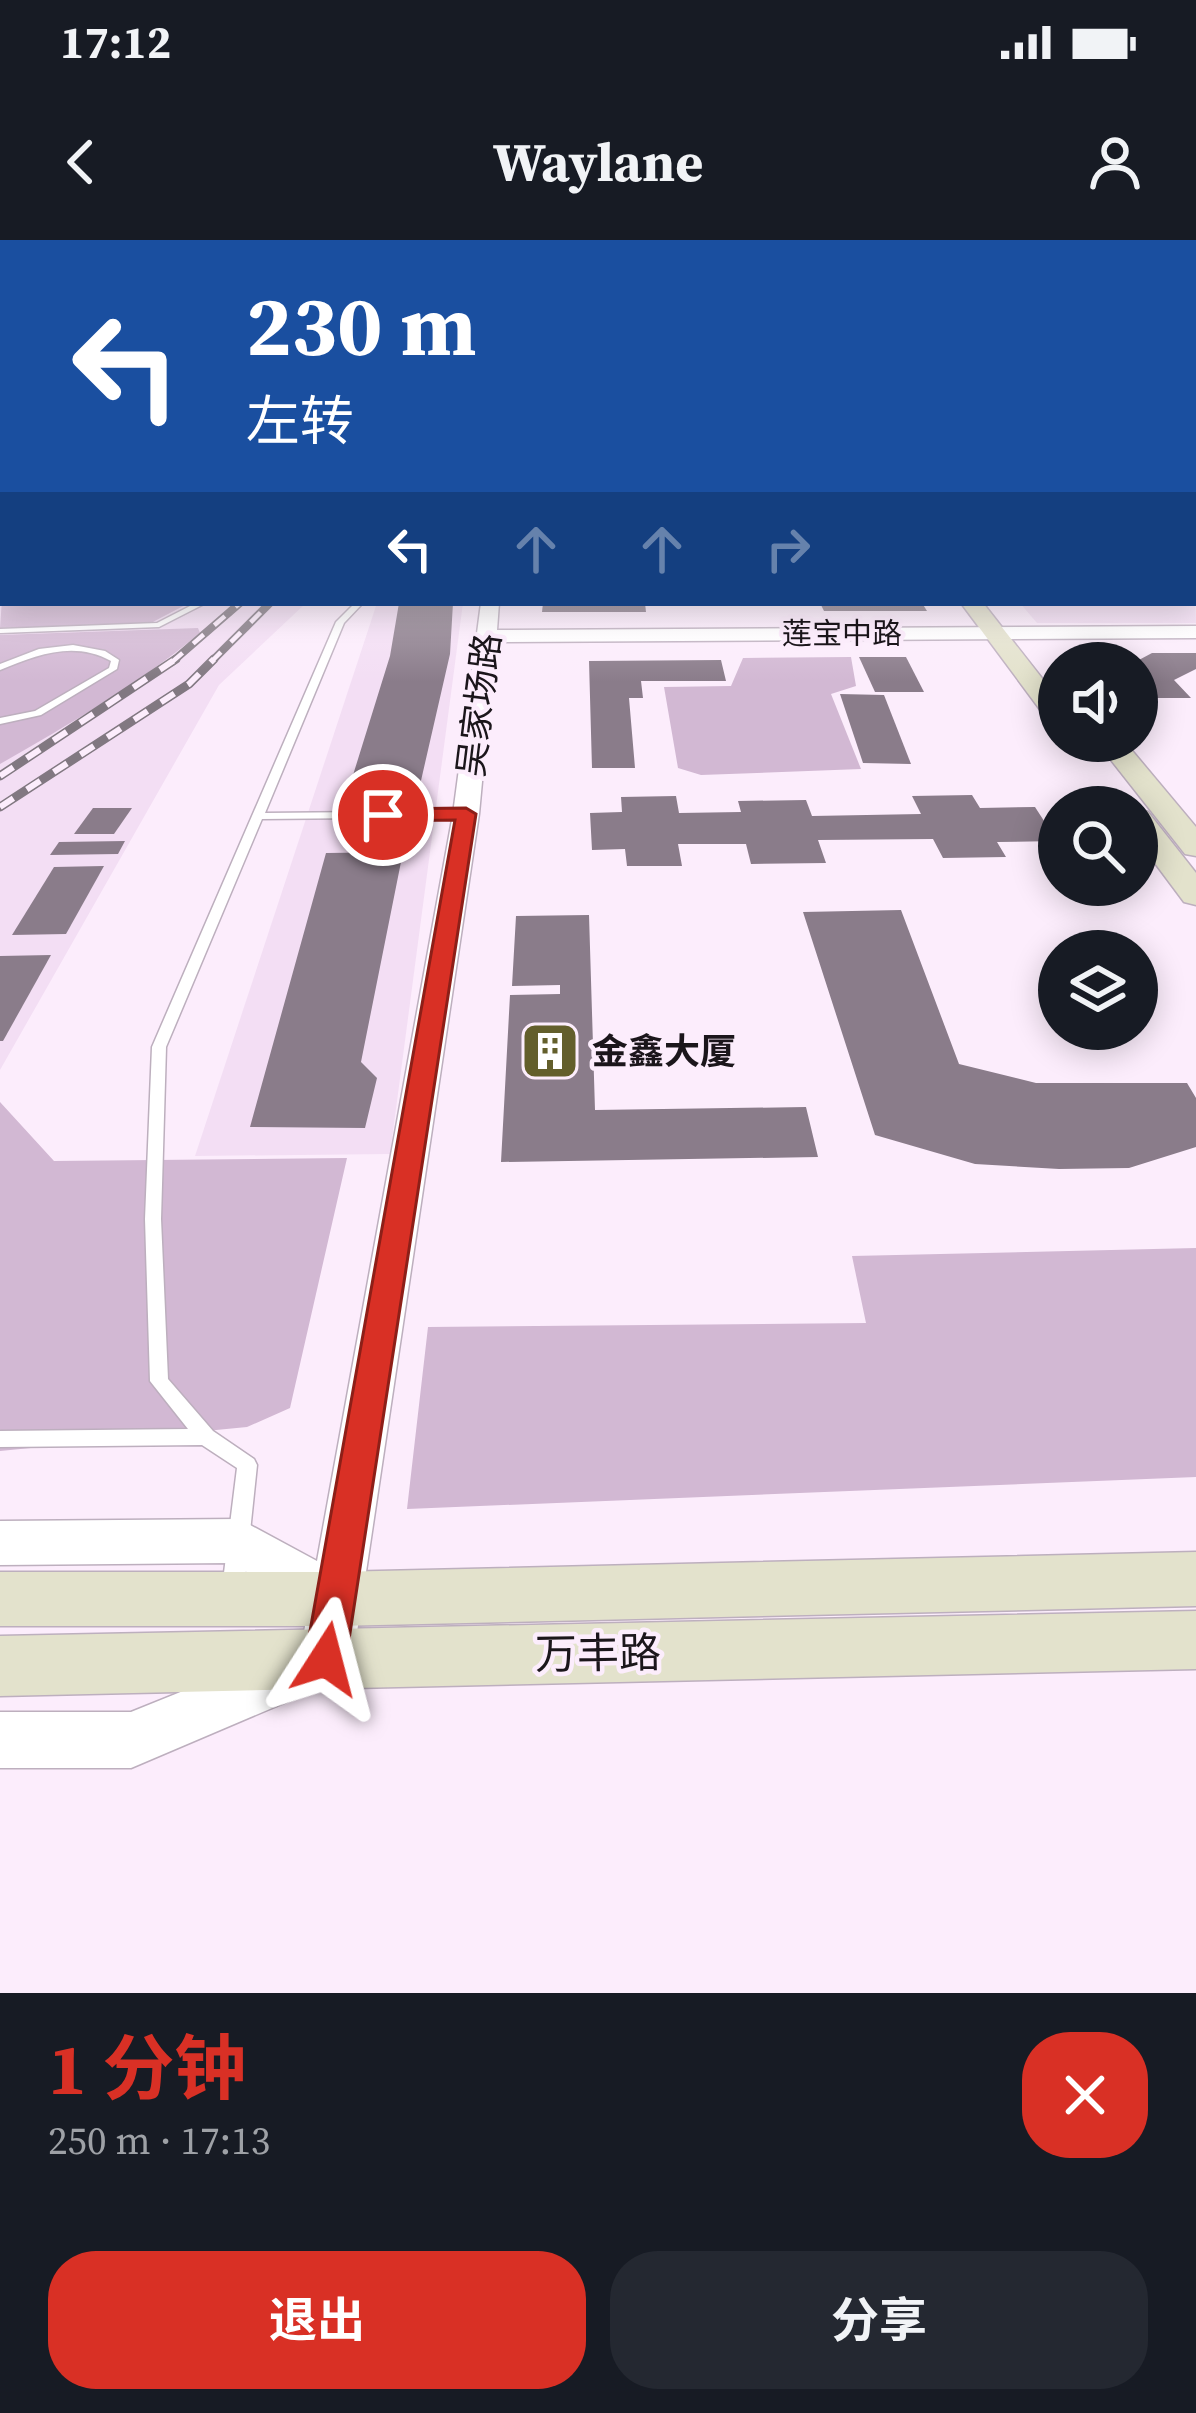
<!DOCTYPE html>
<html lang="zh">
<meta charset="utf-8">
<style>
:root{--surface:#171b24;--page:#242831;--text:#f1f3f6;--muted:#9ea1a6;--accent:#d93025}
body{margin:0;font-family:"Source Serif 4","Noto Sans SC",serif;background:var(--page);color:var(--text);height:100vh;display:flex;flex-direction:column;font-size:45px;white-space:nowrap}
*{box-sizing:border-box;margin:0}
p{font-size:39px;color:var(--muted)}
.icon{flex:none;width:66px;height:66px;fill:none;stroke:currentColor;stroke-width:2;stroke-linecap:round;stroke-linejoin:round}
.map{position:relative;height:1753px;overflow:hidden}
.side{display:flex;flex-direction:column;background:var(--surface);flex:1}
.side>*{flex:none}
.top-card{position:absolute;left:0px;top:0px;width:1197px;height:366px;box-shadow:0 6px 30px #0003;background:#1a4fa0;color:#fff;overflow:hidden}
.controls{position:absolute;left:1038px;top:402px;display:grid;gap:24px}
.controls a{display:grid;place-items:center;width:120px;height:120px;border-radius:50%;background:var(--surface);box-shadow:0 6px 30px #0003;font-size:60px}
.pin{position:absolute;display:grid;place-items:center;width:102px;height:102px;color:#fff;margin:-51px;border:6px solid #fff;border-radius:50%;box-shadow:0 3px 12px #0007}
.me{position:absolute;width:132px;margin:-66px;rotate:9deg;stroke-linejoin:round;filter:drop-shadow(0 0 9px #0008)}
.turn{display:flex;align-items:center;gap:42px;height:252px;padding:0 48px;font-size:54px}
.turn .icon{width:156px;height:156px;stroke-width:2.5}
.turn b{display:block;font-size:84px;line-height:102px}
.lanes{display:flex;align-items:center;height:114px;padding:0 48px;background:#0003;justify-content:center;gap:60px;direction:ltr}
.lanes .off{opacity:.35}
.round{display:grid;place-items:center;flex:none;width:126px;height:126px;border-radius:48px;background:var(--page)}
.headline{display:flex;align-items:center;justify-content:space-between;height:204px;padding:0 48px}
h1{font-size:72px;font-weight:700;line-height:90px;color:var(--accent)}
.button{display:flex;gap:24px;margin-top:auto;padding:24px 48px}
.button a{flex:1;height:138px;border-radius:48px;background:var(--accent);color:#fff;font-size:48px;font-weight:700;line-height:138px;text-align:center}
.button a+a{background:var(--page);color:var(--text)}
.status{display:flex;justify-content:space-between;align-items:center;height:84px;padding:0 60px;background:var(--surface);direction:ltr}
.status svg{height:33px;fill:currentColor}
header{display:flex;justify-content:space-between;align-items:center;height:156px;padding:0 48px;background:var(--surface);font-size:54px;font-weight:700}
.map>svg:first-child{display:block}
</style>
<div class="status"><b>17:12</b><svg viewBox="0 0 49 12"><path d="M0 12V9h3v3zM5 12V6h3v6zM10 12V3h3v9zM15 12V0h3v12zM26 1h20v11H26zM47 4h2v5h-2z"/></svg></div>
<header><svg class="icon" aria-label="back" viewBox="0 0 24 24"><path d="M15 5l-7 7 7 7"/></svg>Waylane<svg class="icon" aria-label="person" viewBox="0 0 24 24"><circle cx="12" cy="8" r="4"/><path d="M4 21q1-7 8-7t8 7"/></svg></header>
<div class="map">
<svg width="1196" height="1753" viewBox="0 0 1196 1753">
<rect width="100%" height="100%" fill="#fcedfc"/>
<g fill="#f3def4">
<polygon points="0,196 3,363 306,363 219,445 0,830"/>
<polygon points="1194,313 1196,383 1037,383 1020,363 1194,363"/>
<polygon points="377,363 463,363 390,914 195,916"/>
</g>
<g fill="#d2b8d3">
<polygon points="3,345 3,363 189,363 149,384 0,388"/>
<path d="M198,388l2,5c-63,52 -130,91 -200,131v-129z"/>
<polygon points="851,417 856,446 831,454 861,529 701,535 678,528 664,447 731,446 743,418"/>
<polygon points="0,862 54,921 347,918 290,1168 247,1187 0,1211"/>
<polygon points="1196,1008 1196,1237 407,1269 428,1087 866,1083 852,1016"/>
</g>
<g fill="#8a7c8a">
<polygon points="399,363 453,363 450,414 420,545 349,548 390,416"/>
<polygon points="543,363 645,363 646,372 542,372"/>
<polygon points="820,363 922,363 927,371 824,371"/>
<polygon points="1152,413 1196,413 1196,429 1174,440 1191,458 1137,458 1137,421"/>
<polygon points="859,417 906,417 924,452 875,452"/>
<polygon points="721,420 726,441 641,441 643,458 629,458 635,528 592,528 589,421"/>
<polygon points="840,454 884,455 911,524 863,523"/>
<polygon points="972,555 980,568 1035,567 1057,601 997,602 1006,617 943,618 933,599 818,600 826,623 751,624 746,604 678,604 682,626 627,626 625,609 592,610 590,573 622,572 621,557 676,556 679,573 741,572 738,561 806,560 812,576 921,574 912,556"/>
<polygon points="93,568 132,568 114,594 74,594"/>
<polygon points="125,601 118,614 50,615 59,602"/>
<polygon points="403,612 361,822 377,838 365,888 250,887 326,613"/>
<polygon points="104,626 66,694 12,695 54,627"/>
<polygon points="901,670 959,824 1036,843 1187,843 1196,858 1196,907 1129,928 1059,929 975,924 875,895 803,672"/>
<polygon points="589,675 595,870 806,867 818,917 501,922 510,755 560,754 560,745 512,746 516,676"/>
<polygon points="51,715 3,801 0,801 0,716"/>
</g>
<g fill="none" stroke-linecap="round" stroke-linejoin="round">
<defs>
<g id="service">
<polygon points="0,200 3,202 3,207 0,205"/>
<rect x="0" y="312" width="3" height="4"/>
<polygon points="196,363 206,363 159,387 0,393 0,389 157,383"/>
<polygon points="355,363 363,363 344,383 265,573 466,571 471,574 466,577 262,579 166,807 161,979 168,1139 213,1191 254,1219 257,1225 244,1349 241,1356 233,1359 225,1356 222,1349 237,1228 202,1205 0,1207 0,1191 188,1189 150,1141 145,979 152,807 336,382"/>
<path d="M73,405l32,6 14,9 -2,9 -76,46 -41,9v-6l35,-7 74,-43 2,-7c-37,-21 -75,-6 -111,9v-6l39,-15z"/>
</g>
<polygon id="tertiary" points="481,363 499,363 497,390 1196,386 1196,398 495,402 479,574 353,1419 345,1437 131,1528 0,1528 0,1472 131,1472 302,1403 308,1370 232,1323 0,1325 0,1281 239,1279 317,1321 453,574"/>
<g id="secondary">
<polygon points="961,363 983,363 1059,460 1059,485 1050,483"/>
<polygon points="1096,501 1124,501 1196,587 1196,616 1185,614"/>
<polygon points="1137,569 1148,572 1196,633 1196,665 1184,662 1137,599"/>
<polygon points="1196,1312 1196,1366 335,1386 0,1386 0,1332 335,1332"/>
<polygon points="1196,1371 1196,1429 0,1456 0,1396"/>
</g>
</defs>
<use href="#service" stroke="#bdafbe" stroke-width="3"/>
<use href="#tertiary" stroke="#bdafbe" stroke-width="3"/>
<use href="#secondary" stroke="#bdafbe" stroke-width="3"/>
<use href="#service" fill="#fff" fill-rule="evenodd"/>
<use href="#tertiary" fill="#fff" fill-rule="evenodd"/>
<use href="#secondary" fill="#e3e2cc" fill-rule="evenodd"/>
<defs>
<g id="rail-far1">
<polyline points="172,422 240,363"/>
<polyline points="211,422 270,363"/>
</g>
<g id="rail">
<polyline points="0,536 176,419"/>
<polyline points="0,567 189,444 214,419"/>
</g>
</defs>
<use href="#rail-far1" stroke="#817881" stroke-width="8"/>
<use href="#rail" stroke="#817881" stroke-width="9"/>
<use href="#rail-far1" stroke="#fcedfc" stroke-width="4.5" stroke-dasharray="14" stroke-linecap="butt"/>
<use href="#rail" stroke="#fcedfc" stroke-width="6" stroke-dasharray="16" stroke-linecap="butt"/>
</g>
<linearGradient id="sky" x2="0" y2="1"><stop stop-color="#92a7d2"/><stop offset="0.44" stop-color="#fef7fe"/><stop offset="1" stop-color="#fef7fe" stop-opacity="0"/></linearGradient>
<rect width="1196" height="442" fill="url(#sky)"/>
<polygon fill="#d93025" stroke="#8d1f18" stroke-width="3" points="466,568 476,574 346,1419 340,1432 326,1438 311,1432 305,1419 455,580 383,581 373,575 383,569"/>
<defs>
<symbol id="building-square" viewBox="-11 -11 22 22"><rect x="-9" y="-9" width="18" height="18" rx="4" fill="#635f2c" stroke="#fcedfc"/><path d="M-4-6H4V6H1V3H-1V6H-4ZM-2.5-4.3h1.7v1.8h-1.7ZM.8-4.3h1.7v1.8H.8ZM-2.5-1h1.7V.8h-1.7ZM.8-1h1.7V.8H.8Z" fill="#fff"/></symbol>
</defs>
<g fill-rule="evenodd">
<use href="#building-square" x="517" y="778" width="66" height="66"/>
</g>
<g text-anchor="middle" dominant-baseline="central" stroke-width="9" stroke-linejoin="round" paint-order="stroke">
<g font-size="30" fill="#1b161b" stroke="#fcedfc">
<text x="842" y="393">莲宝中路</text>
</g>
<g font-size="36" fill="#1b161b" stroke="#fcedfc">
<text transform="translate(479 465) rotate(-83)">吴家场路</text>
</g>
<g font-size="36" font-weight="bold" fill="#1b161b" stroke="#fcedfc" text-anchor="start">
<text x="592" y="811">金鑫大厦</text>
</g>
<g font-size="42" fill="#1b161b" stroke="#fcedfc">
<text transform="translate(598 1413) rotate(-1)">万丰路</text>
</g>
</g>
</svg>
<div class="controls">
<a><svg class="icon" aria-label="sound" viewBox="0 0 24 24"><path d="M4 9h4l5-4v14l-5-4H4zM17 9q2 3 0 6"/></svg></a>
<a><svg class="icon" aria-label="search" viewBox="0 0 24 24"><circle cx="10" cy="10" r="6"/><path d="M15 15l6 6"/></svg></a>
<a><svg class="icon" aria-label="layers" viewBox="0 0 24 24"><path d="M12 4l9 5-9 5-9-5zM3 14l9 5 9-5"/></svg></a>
</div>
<div class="pin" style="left:383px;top:575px;background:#d93025"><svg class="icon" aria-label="arrive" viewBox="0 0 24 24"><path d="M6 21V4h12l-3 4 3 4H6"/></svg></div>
<svg class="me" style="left:326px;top:1419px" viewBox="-20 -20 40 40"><path d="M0-17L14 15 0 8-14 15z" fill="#d93025" stroke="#fff" stroke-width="4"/></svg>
<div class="top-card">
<div class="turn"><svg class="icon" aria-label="left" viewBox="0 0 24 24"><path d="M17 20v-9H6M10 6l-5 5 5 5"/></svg><div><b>230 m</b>左转</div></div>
<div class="lanes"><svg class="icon" aria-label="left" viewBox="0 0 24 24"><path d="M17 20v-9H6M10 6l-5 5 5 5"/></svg><svg class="icon off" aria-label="ahead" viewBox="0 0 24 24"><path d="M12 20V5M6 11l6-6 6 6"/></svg><svg class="icon off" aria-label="ahead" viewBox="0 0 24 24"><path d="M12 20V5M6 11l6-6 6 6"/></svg><svg class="icon off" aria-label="right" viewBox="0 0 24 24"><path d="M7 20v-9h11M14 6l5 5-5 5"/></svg></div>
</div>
</div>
<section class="side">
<div class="headline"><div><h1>1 分钟</h1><p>250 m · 17:13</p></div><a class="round" style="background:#d93025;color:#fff"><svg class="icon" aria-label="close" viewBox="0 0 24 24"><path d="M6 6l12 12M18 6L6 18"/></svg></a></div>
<div class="button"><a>退出</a><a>分享</a></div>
</section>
